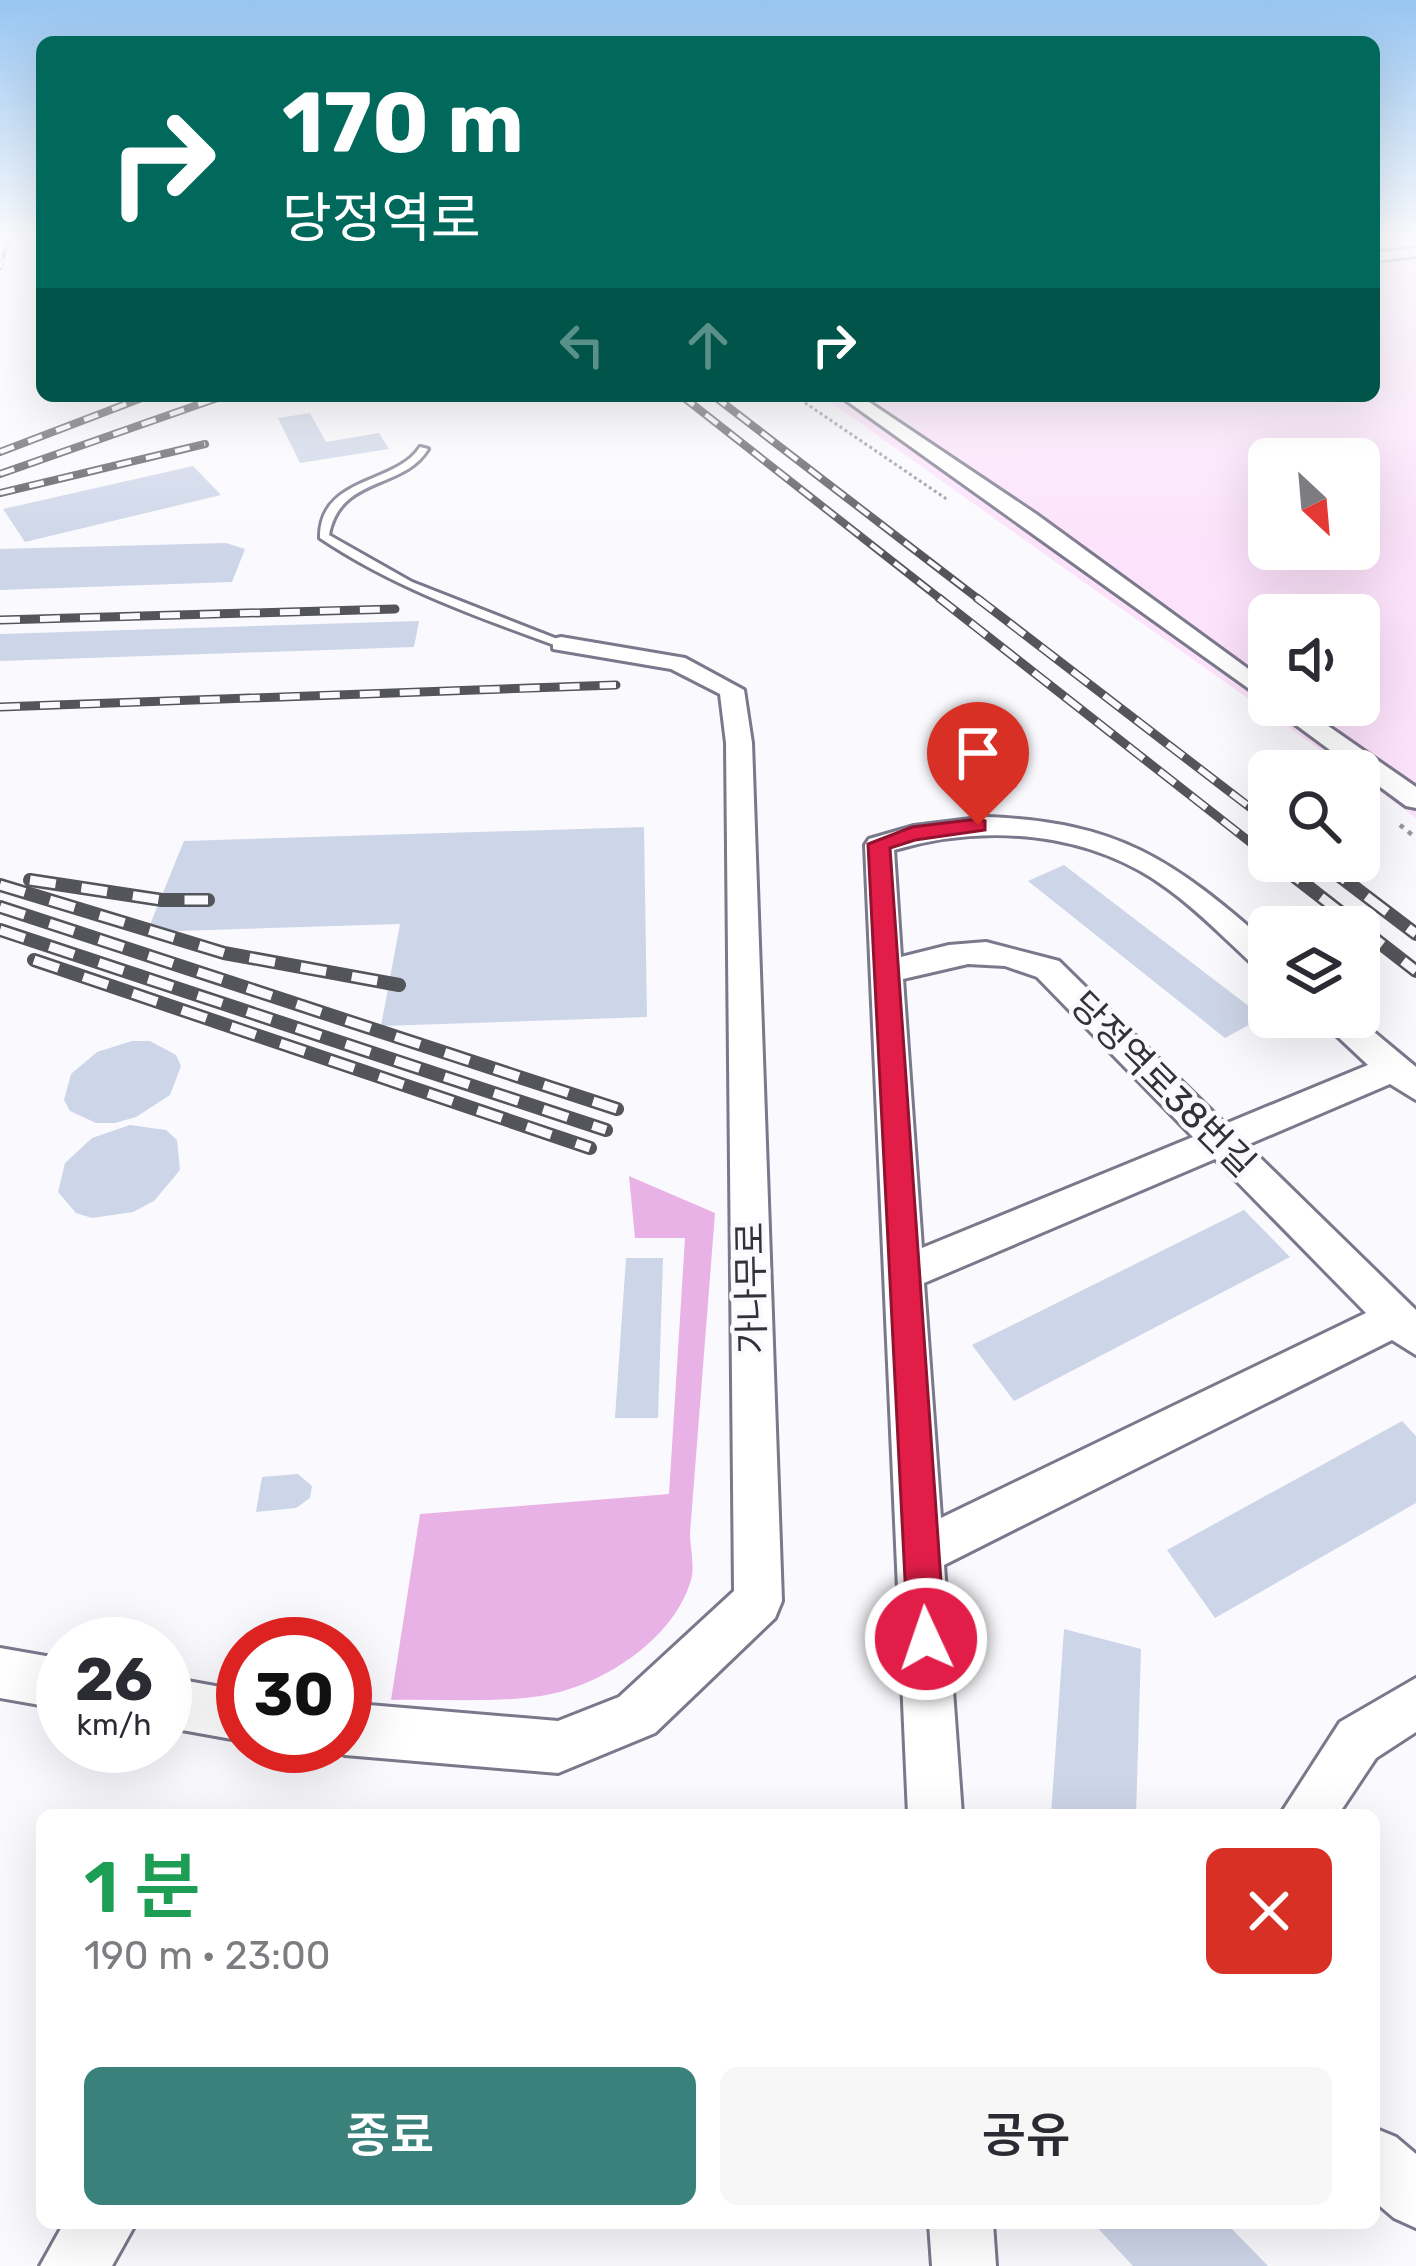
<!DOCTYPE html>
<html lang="ko">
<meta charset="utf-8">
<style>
:root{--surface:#fff;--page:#f7f7f7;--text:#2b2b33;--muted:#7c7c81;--accent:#3a817c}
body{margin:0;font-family:Rubik,"Noto Sans KR",sans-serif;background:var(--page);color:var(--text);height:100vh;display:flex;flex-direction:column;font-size:45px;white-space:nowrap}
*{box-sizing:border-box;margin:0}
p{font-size:39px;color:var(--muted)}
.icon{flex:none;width:66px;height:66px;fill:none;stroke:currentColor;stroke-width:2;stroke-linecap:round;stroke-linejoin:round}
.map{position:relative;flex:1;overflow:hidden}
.drawer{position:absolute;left:36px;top:1809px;width:1344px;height:420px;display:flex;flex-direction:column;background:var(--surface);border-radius:18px;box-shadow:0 12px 48px #0002}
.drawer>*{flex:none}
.guide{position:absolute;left:36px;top:36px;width:1344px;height:366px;border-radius:18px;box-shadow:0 12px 48px #0002;background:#00695c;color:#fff;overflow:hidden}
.needle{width:78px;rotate:154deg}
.tools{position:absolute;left:1248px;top:438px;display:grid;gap:24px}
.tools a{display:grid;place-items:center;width:132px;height:132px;border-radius:18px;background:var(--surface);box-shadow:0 12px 48px #0002;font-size:60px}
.speed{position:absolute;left:36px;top:1617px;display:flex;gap:24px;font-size:60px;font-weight:700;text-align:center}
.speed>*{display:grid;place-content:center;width:156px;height:156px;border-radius:50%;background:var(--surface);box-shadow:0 12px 48px #0002;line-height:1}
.speed small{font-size:30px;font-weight:400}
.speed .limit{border:18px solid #d22;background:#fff;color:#111}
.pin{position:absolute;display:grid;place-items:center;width:102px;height:102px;color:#fff;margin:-123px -51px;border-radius:50% 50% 50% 0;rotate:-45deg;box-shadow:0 0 12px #0007}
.pin .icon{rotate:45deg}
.me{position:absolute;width:132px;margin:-66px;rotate:357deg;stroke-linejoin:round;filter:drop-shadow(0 0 9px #0008)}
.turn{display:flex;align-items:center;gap:42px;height:252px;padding:0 48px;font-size:54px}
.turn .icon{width:156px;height:156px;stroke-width:2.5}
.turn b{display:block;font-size:84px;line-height:102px}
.lanes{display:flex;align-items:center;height:114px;padding:0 48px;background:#0003;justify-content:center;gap:60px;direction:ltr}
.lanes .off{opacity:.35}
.round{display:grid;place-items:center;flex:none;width:126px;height:126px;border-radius:18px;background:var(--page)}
.head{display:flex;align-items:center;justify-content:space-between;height:204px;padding:0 48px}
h1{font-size:72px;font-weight:600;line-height:90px;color:#1e9e55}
.action{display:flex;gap:24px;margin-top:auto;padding:24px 48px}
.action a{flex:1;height:138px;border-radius:18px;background:var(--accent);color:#fff;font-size:48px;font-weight:600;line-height:138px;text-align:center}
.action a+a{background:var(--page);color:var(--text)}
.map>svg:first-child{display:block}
</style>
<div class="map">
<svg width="1416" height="2266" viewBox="0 0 1416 2266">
<rect width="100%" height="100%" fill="#fafafe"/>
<path fill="#fce2fb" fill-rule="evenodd" d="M1374,238h42v580l-57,-41v-6h-9l-528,-375h552zM1269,459h90v90h-90zM1269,615h90v90h-90z"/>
<path fill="#e9b2e6" d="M629,1176l86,37 -25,320c0,14 5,33 1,47 -17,60 -91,107 -150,116 -48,7 -101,3 -150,4l29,-186 249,-20 16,-256h-50z"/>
<g fill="#cdd5e8">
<polygon points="310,413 326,442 379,433 389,449 300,463 278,418"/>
<polygon points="193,466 221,495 25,542 3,509"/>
<polygon points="226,543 245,549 232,582 0,590 0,549"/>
<polygon points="419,621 414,647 0,661 0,634"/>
<polygon points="644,827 647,1017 381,1026 400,924 147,932 184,841"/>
<polygon points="1064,865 1263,1017 1225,1038 1028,881"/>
<polygon points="132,1041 150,1041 176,1055 181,1066 170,1095 136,1117 115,1123 96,1123 70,1111 64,1100 71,1074 97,1052"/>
<polygon points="130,1125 166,1130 177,1140 180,1170 154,1201 133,1212 92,1218 76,1213 58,1192 65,1163 92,1138"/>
<polygon points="1244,1210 1290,1257 1014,1401 972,1345"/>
<polygon points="626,1258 663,1258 658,1418 615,1418"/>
<polygon points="1402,1421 1416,1436 1416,1503 1215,1618 1167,1550"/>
<polygon points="298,1474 312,1486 310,1498 296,1508 256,1512 262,1477"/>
<polygon points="1064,1629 1141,1649 1136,1815 1051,1815"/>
<polygon points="1093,2223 1226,2223 1268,2266 1133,2266"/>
</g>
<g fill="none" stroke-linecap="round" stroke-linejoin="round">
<defs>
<path id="lane" d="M420,447l8,2c-24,41 -88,26 -99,86l83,47 153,60v4h-8c-82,-30 -164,-59 -237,-108 -1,-62 76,-53 100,-91z"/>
<g id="street">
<polygon points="1416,248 1416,256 1374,261 1374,253"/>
<polygon points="840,396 860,396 1036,514 1269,684 1269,703"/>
<polygon points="561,637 685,658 744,690 752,743 782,1601 775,1618 655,1733 558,1773 345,1755 326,1746 345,1746 345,1703 558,1721 619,1697 734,1591 726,743 720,694 671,669 553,649 553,639"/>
<polygon points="1269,705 1298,705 1416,787 1416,808 1406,806"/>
<path d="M987,817c132,5 186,43 282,127v28l-11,-3c-30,-27 -58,-57 -90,-80 -78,-58 -183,-66 -274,-39l7,107 48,-12 37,-3 73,19 166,163 143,-59 -51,-48h39l60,50v33l-26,-16 -143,61 169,165v45l-24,-15 -448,225 18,250h-54l-43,-970 4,-6 45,-13zM968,964l37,2 32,11 156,160 -271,111 -19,-269zM1215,1159l151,154 -425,205 -17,-235z"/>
<polygon points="0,1648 63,1659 63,1709 0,1698"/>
<polygon points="165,1677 243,1691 243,1741 165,1727"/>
<polygon points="1416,1678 1416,1732 1376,1758 1338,1815 1280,1815 1340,1722"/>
<polygon points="1374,2128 1396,2137 1416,2154 1416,2228 1394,2218 1374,2201"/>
<polygon points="64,2223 136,2223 112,2266 40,2266"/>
<polygon points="929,2223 993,2223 996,2266 932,2266"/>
</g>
</defs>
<use href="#lane" stroke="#7a788b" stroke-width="6"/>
<use href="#street" stroke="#7a788b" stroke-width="6"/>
<polyline stroke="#96969c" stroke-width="3" stroke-dasharray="3 3" stroke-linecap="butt" points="795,396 948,500"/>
<polyline stroke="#96969c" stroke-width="4.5" stroke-dasharray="4.5 6" stroke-linecap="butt" points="1400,825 1416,838"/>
<use href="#lane" fill="#fff" fill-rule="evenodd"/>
<use href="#street" fill="#fff" fill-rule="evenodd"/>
<defs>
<polyline id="rail-far3" points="0,268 9,238"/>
<g id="rail-far2">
<polyline points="682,396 943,601"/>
<polyline points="714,396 981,601"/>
<polyline points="0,452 147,396"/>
<polyline points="0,474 223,396"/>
<polyline points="0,493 205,444"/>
</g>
<g id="rail-far1">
<polyline points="939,598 1269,857"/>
<polyline points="977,598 1269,822"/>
<polyline points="0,620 395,609"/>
<polyline points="0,707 616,685"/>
<polyline points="1275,861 1284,868"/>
<polyline points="1320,861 1329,868"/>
</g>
<g id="rail">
<polyline points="1280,865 1416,971"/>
<polyline points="1325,865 1416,934"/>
<polyline points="30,880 162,900 208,900"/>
<polyline points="0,885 224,953 399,985"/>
<polyline points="0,907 617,1109"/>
<polyline points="0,930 606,1130"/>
<polyline points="34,960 590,1148"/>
</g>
</defs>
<use href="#rail-far3" stroke="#54545b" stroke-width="4.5"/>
<use href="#rail-far2" stroke="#54545b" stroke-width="8"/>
<use href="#rail-far1" stroke="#54545b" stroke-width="9"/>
<use href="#rail" stroke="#54545b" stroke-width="14"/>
<use href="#rail-far3" stroke="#fafafe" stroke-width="3" stroke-dasharray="10" stroke-linecap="butt"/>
<use href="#rail-far2" stroke="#fafafe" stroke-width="4.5" stroke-dasharray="15" stroke-linecap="butt"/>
<use href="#rail-far1" stroke="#fafafe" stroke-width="6" stroke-dasharray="20" stroke-linecap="butt"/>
<use href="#rail" stroke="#fafafe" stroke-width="9" stroke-dasharray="26" stroke-linecap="butt"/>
</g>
<linearGradient id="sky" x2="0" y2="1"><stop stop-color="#97c5f1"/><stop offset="0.43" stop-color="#fdfdff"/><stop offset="1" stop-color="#fdfdff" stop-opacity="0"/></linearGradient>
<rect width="1416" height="555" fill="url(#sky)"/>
<polygon fill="#e11d48" stroke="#92132f" stroke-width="3" points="978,819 985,821 985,830 915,840 890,848 945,1639 940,1652 926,1657 913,1652 908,1639 868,844 912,827"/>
<g text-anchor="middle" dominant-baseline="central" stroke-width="9" stroke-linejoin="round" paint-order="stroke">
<g font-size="36" fill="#313139" stroke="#fafafe">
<text transform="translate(1163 1084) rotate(45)">당정역로38번길</text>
<text transform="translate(751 1288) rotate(-91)">가나무로</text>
</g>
</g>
</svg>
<div class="tools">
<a><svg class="needle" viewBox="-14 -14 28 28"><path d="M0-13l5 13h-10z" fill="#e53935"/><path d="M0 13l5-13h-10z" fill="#7c7c81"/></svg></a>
<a><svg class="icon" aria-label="sound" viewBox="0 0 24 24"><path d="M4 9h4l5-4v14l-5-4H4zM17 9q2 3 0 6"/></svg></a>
<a><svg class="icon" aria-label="search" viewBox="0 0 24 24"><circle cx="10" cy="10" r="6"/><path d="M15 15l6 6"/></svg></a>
<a><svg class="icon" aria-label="layers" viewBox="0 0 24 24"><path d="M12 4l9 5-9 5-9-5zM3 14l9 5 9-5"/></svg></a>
</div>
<div class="speed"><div>26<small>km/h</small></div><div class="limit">30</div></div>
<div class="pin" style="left:978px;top:825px;background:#d93025"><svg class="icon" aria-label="arrive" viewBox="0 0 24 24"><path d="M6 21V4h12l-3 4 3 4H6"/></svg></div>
<svg class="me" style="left:926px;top:1639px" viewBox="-20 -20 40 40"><circle r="17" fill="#e11d48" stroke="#fff" stroke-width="3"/><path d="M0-11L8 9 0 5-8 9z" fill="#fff"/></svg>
<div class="guide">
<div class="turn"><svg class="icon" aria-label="right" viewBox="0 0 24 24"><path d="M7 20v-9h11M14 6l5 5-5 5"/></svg><div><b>170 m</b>당정역로</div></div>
<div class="lanes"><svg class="icon off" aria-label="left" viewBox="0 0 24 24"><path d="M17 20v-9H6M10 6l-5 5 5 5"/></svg><svg class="icon off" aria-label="ahead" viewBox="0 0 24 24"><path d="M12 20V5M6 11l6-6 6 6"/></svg><svg class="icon" aria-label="right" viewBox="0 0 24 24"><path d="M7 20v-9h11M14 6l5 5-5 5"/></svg></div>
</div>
<section class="drawer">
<div class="head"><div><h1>1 분</h1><p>190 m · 23:00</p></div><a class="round" style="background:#d93025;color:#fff"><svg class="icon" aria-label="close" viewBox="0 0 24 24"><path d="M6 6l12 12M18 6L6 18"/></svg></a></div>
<div class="action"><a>종료</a><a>공유</a></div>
</section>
</div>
